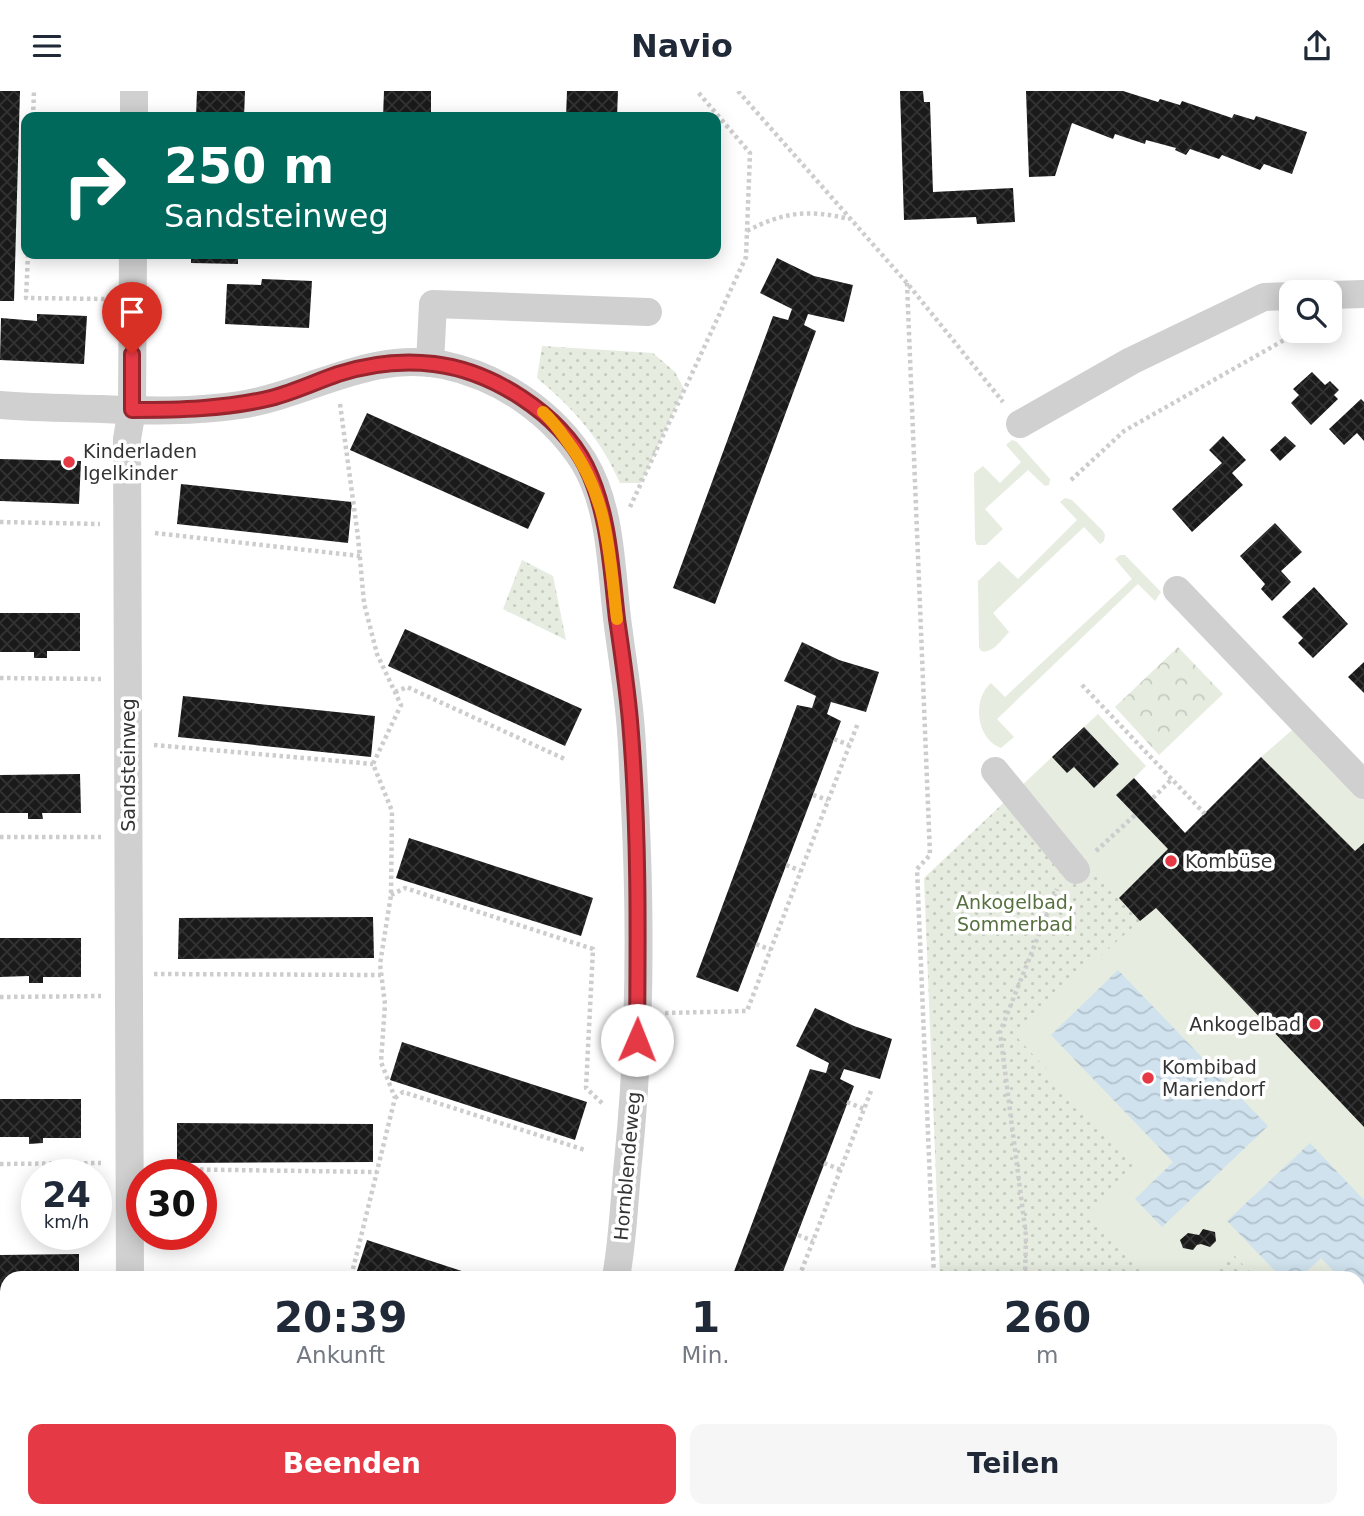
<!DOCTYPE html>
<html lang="de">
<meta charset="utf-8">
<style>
:root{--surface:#fff;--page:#f6f6f7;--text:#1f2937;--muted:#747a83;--accent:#e63946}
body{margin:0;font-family:"DejaVu Sans",sans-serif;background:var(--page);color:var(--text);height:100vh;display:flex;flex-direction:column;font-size:26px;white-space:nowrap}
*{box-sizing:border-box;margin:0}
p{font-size:23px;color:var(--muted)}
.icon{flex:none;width:38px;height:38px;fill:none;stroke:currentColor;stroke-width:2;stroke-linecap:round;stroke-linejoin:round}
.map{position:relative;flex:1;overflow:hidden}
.drawer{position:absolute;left:0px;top:1180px;width:1365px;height:247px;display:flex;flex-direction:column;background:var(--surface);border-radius:21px 21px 0 0;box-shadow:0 4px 18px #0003}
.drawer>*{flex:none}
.guide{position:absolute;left:21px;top:21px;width:700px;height:147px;border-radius:14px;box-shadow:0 4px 18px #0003;background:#00695c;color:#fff;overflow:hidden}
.fabs{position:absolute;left:1279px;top:189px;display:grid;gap:14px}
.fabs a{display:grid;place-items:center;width:63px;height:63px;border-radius:14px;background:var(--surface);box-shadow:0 4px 18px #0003;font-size:35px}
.speed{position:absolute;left:21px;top:1068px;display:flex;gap:14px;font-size:35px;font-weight:700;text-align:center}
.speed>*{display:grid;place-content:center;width:91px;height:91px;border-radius:50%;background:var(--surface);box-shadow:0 4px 18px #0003;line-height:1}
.speed small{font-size:18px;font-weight:400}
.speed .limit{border:10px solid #d22;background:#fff;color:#111}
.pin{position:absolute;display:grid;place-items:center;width:60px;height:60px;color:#fff;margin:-72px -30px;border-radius:50% 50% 50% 0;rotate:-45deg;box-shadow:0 0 7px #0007}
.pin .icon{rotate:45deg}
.me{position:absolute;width:77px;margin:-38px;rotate:1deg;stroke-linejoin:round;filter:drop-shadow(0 0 5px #0008)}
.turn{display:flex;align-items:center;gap:24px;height:147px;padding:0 28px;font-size:32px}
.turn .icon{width:91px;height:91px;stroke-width:2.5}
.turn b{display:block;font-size:49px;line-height:60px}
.eta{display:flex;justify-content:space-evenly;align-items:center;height:119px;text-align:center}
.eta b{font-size:42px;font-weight:800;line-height:49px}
.button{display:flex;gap:14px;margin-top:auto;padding:14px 28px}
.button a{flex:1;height:80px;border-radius:14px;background:var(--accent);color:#fff;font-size:28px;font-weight:800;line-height:80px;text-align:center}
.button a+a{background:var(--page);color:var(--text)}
header{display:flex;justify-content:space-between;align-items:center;height:91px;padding:0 28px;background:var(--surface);font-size:32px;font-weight:800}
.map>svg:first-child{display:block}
</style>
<header><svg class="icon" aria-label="menu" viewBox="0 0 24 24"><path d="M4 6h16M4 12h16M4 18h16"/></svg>Navio<svg class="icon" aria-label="share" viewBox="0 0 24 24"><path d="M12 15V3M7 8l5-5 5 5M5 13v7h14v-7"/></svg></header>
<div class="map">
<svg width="1364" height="1425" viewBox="0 0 1364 1425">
<defs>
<pattern id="forest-crowns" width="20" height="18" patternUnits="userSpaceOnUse" patternTransform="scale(1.75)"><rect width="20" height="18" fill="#e6ecdf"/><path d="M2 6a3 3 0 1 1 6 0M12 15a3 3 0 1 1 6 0" fill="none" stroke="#c6cbc0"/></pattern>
<pattern id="park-dots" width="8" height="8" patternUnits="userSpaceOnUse" patternTransform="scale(1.75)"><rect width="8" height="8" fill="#e6ecdf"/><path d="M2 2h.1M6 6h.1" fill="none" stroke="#c6cbc0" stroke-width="1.8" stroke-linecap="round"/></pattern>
<pattern id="water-waves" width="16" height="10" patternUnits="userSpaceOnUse" patternTransform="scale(1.75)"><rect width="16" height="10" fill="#cfe2ee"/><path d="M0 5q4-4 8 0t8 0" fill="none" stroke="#b2c2cd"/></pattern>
<pattern id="building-cross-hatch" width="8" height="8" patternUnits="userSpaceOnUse" patternTransform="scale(1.75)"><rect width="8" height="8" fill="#1a1a1a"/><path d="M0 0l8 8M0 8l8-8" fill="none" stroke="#333"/></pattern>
</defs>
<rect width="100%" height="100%" fill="#fff"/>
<g fill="#e6ecdf">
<polygon points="1012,349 1017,351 1050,388 1049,394 1045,395 1028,379 985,418 1003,438 986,454 977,454 975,449 974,382 983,375 1000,392 1021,371 1006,354"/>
<path d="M1065,407l7,2 31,31 2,4 -1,6 -4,3 -16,-17 -91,86 16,19c-7,7 -16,22 -28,19l-2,-4 -1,-66 21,-20 19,18 59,-59 -17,-18z"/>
<path d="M1120,464h5l36,37 -6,9 -17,-17 -141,135 17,18 -13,11c-25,-9 -29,-49 -10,-65l14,14 127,-118 -17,-20z"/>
<polygon points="1313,621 1364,673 1364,1425 949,1425 949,1419 1358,1419 1358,1186 940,1186 1019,697 1098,623 1146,675 1134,687 1185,742 1261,666"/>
</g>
<polygon fill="url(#forest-crowns)" points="1178,556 1223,603 1159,664 1115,616"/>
<g fill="url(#park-dots)">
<path d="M542,255l111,7 22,19 9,17 -43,94h-21c-20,-45 -45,-73 -83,-105z"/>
<polygon points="522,469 553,485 566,549 503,518"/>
<polygon points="1019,697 1140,830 1013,942 1134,1073 1087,1122 1149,1186 940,1186 924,787"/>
<polygon points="1231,1161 1255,1186 1203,1186"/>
<polygon points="1358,1293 1364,1299 1364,1425 949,1425 949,1419 1358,1419"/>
<polygon points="153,1419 267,1419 269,1425 152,1425"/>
</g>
<g fill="url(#water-waves)">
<polygon points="1118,879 1268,1035 1162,1136 1135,1108 1173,1071 1051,944"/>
<polygon points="1310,1052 1364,1109 1364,1239 1358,1233 1358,1211 1360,1209 1358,1186 1339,1186 1321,1167 1301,1186 1281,1186 1227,1130"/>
</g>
<g fill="url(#building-cross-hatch)">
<polygon points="0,0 20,0 14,210 0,210"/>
<polygon points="197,0 245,0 244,26 196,26"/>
<polygon points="384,0 431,0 431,26 383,26"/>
<polygon points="567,0 618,0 617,26 566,26"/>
<polygon points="900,0 923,0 924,11 930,11 933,101 1013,97 1015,131 977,133 976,126 904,129"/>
<polygon points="1026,0 1123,0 1158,11 1160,8 1180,14 1182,10 1232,27 1234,23 1254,29 1256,25 1307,41 1292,83 1264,73 1260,79 1222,64 1219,68 1190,58 1186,64 1175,59 1176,57 1146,49 1145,53 1115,43 1113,48 1072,32 1055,85 1029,86"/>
<polygon points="191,163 238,163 238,173 191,172"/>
<polygon points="777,167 814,185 853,194 844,231 808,223 804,234 816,240 715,513 673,497 773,225 788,229 792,218 760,202"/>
<polygon points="262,188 312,190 309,237 225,233 227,193 261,194"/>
<polygon points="37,223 87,225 84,273 0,269 1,227 37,230"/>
<polygon points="1312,281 1325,294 1330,290 1339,299 1334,304 1338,308 1311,334 1291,312 1299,304 1293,298"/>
<polygon points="1361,308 1364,311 1364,350 1357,342 1344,354 1329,338"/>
<polygon points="367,322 545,402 528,438 350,359"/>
<polygon points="1223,345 1246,369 1232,382 1243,394 1192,441 1172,418 1222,372 1209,359"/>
<polygon points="1285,345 1296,355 1280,370 1270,359"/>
<polygon points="0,368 81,370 79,413 0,410"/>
<polygon points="181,393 352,411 348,452 177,433"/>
<polygon points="1275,432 1302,461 1281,480 1291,491 1272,510 1261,498 1265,493 1240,465"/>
<polygon points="1314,496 1348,533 1313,567 1298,552 1303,547 1282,526"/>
<polygon points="0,522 80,522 80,560 47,560 47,567 34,567 34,561 0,561"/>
<polygon points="405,538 582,618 565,655 388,575"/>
<polygon points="802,551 839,569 879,581 866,621 831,611 827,623 841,630 738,901 696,886 797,614 812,617 816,605 784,590"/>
<polygon points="1364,571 1364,602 1348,586"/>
<polygon points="183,605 375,625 371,666 178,646"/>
<polygon points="1084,636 1119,673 1094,697 1074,676 1067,682 1052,666"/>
<polygon points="1261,666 1355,760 1364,752 1364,1036 1156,817 1140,830 1119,807 1168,758 1116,704 1134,687 1185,742"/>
<polygon points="80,683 81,722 42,722 43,728 28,728 28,722 0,722 0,684"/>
<polygon points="409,747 593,807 581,845 396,787"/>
<polygon points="373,826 374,867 178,868 179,827"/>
<polygon points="0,847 81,847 81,886 43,886 43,892 29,892 29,885 0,886"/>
<polygon points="815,917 854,935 892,948 880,988 844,978 840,988 854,995 781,1186 732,1186 810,978 826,982 829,972 796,955"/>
<polygon points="402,951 587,1011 575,1049 390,989"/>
<polygon points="0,1008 81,1008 81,1047 43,1047 43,1052 29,1053 29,1046 0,1046"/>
<polygon points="177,1032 373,1033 373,1071 177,1072"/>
<polygon points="1203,1138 1215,1141 1216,1150 1210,1156 1201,1153 1197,1154 1193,1159 1183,1157 1180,1149 1188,1142 1199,1144"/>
<polygon points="367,1149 480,1186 355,1186"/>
<polygon points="79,1163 79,1186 7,1186 7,1222 0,1222 0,1164"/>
<rect x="0" y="1251" width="7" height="48"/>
<polygon points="0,1372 7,1372 7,1419 58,1419 58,1425 0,1425"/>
<polygon points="566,1419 620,1419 617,1425 562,1425"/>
</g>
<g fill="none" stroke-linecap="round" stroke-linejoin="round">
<g stroke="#cdcdcd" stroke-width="4.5" stroke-dasharray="3.5 3.5" stroke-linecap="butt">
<polyline points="738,0 907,192 1003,311"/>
<polyline points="33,26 34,0"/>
<path d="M747,140c36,-19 62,-22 102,-12"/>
<polyline points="28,163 26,207 107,208"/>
<polyline points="907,192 930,764 917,778 934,1186"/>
<polyline points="340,313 358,446 364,512 377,563 401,614 373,673 392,720 391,804 380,873 385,913 381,971 395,1007 351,1186"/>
<polyline points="1071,389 1124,340 1300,240"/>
<polyline points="630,416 746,166 750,62 697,0"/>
<polyline points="0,431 100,433"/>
<polyline points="155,442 360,465"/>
<polyline points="0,587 101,588"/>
<polyline points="1082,594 1205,723"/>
<polyline points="395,601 407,596 567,669"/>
<polyline points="834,648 849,654"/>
<polyline points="154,654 373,673"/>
<polyline points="813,704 828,709"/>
<polyline points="1153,707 1172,688"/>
<polyline points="0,746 101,746"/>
<polyline points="1096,760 1135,724"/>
<polyline points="786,774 801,780"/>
<polyline points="391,804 405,797 593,858 586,997 604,1014"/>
<polyline points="756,853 771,859"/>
<polyline points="154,883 381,884"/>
<polyline points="0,906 101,905"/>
<polyline points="665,922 747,920 858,632"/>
<polyline points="395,1007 403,1001 585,1059"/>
<polyline points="847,1011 864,1018"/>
<polyline points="824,1072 841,1079"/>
<polyline points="0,1073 101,1072"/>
<polyline points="158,1078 377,1081"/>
<polyline points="798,1144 813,1150"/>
<polyline points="799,1186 871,1000"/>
<polyline points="1025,1186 1026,1145 1000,941 1057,798"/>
<polyline points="622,1419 633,1425"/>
<polyline points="858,1419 858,1425"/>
<polyline points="944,1419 944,1425"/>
<polyline points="637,1425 640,1419"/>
<polyline points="1103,1425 1106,1419"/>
</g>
<g stroke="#d0d0d0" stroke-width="28">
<polyline points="134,26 134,0"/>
<polyline points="1330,204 1364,203"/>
<polyline points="430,272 433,213 648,221"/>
<path d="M0,314c34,3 68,3 102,4 45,2 92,3 138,-4 70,-11 131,-55 204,-40 57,12 109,48 140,97 27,45 27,105 33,156 4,33 10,67 13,101 3,29 3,58 5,87 6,118 5,238 -7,356 -4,38 -5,78 -12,115"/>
<polyline points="1020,333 1131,270 1264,206 1292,205"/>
<polyline points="1177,499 1364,694"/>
<polyline points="995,680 1076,779"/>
<polyline points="130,1186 127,348 132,319 133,163"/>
<polyline points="0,1325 7,1325"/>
<polyline points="129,1425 129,1419"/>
</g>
</g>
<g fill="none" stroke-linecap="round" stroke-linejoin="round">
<defs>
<path id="route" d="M132,263v56c47,0 93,-1 139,-12 23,-6 44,-16 67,-24 31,-10 63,-14 96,-10 58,7 125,49 152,102 23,47 25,101 31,153 5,34 10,68 13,102 9,106 8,212 7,319"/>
</defs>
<use href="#route" stroke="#96252e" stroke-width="18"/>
<use href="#route" stroke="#e63946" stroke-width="12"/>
<path stroke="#f59e0b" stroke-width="12" d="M543,321c9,8 17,19 24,29 42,55 42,113 50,178"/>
</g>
<g fill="#e63946" stroke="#fff" stroke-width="2.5">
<circle cx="69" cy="371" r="7"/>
<circle cx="1171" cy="770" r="7"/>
<circle cx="1315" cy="933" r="7"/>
<circle cx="1148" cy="987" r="7"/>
</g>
<g text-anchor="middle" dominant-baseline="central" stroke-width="7" stroke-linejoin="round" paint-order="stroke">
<g font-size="19" fill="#333" stroke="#fff" text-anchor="start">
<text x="83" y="360">Kinderladen<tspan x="83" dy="22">Igelkinder</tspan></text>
<text x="1185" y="770">Kombüse</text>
<text x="1301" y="933" text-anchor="end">Ankogelbad</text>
<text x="1162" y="976">Kombibad<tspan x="1162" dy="22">Mariendorf</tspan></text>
</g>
<g font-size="19" fill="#333" stroke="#fff">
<text transform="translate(128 674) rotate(-90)">Sandsteinweg</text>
<text transform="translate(627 1075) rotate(-85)">Hornblendeweg</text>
</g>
<g font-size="19" fill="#56703f" stroke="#fff">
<text x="1015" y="811">Ankogelbad,<tspan x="1015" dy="22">Sommerbad</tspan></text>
</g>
</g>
</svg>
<div class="fabs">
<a><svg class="icon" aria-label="search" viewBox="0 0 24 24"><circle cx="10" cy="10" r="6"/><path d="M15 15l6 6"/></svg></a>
</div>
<div class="speed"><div>24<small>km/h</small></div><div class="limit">30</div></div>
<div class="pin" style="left:132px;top:263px;background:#d93025"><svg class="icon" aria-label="arrive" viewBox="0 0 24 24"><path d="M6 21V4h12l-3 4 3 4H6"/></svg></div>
<svg class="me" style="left:637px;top:949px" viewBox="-20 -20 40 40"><circle r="19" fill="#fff"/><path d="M0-13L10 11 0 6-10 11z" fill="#e63946"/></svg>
<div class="guide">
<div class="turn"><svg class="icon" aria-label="right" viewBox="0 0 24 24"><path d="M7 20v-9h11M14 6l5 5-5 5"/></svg><div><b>250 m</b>Sandsteinweg</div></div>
</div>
<section class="drawer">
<div class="eta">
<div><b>20:39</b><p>Ankunft</p></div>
<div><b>1</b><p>Min.</p></div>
<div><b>260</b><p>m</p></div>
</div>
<div class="button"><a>Beenden</a><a>Teilen</a></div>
</section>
</div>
